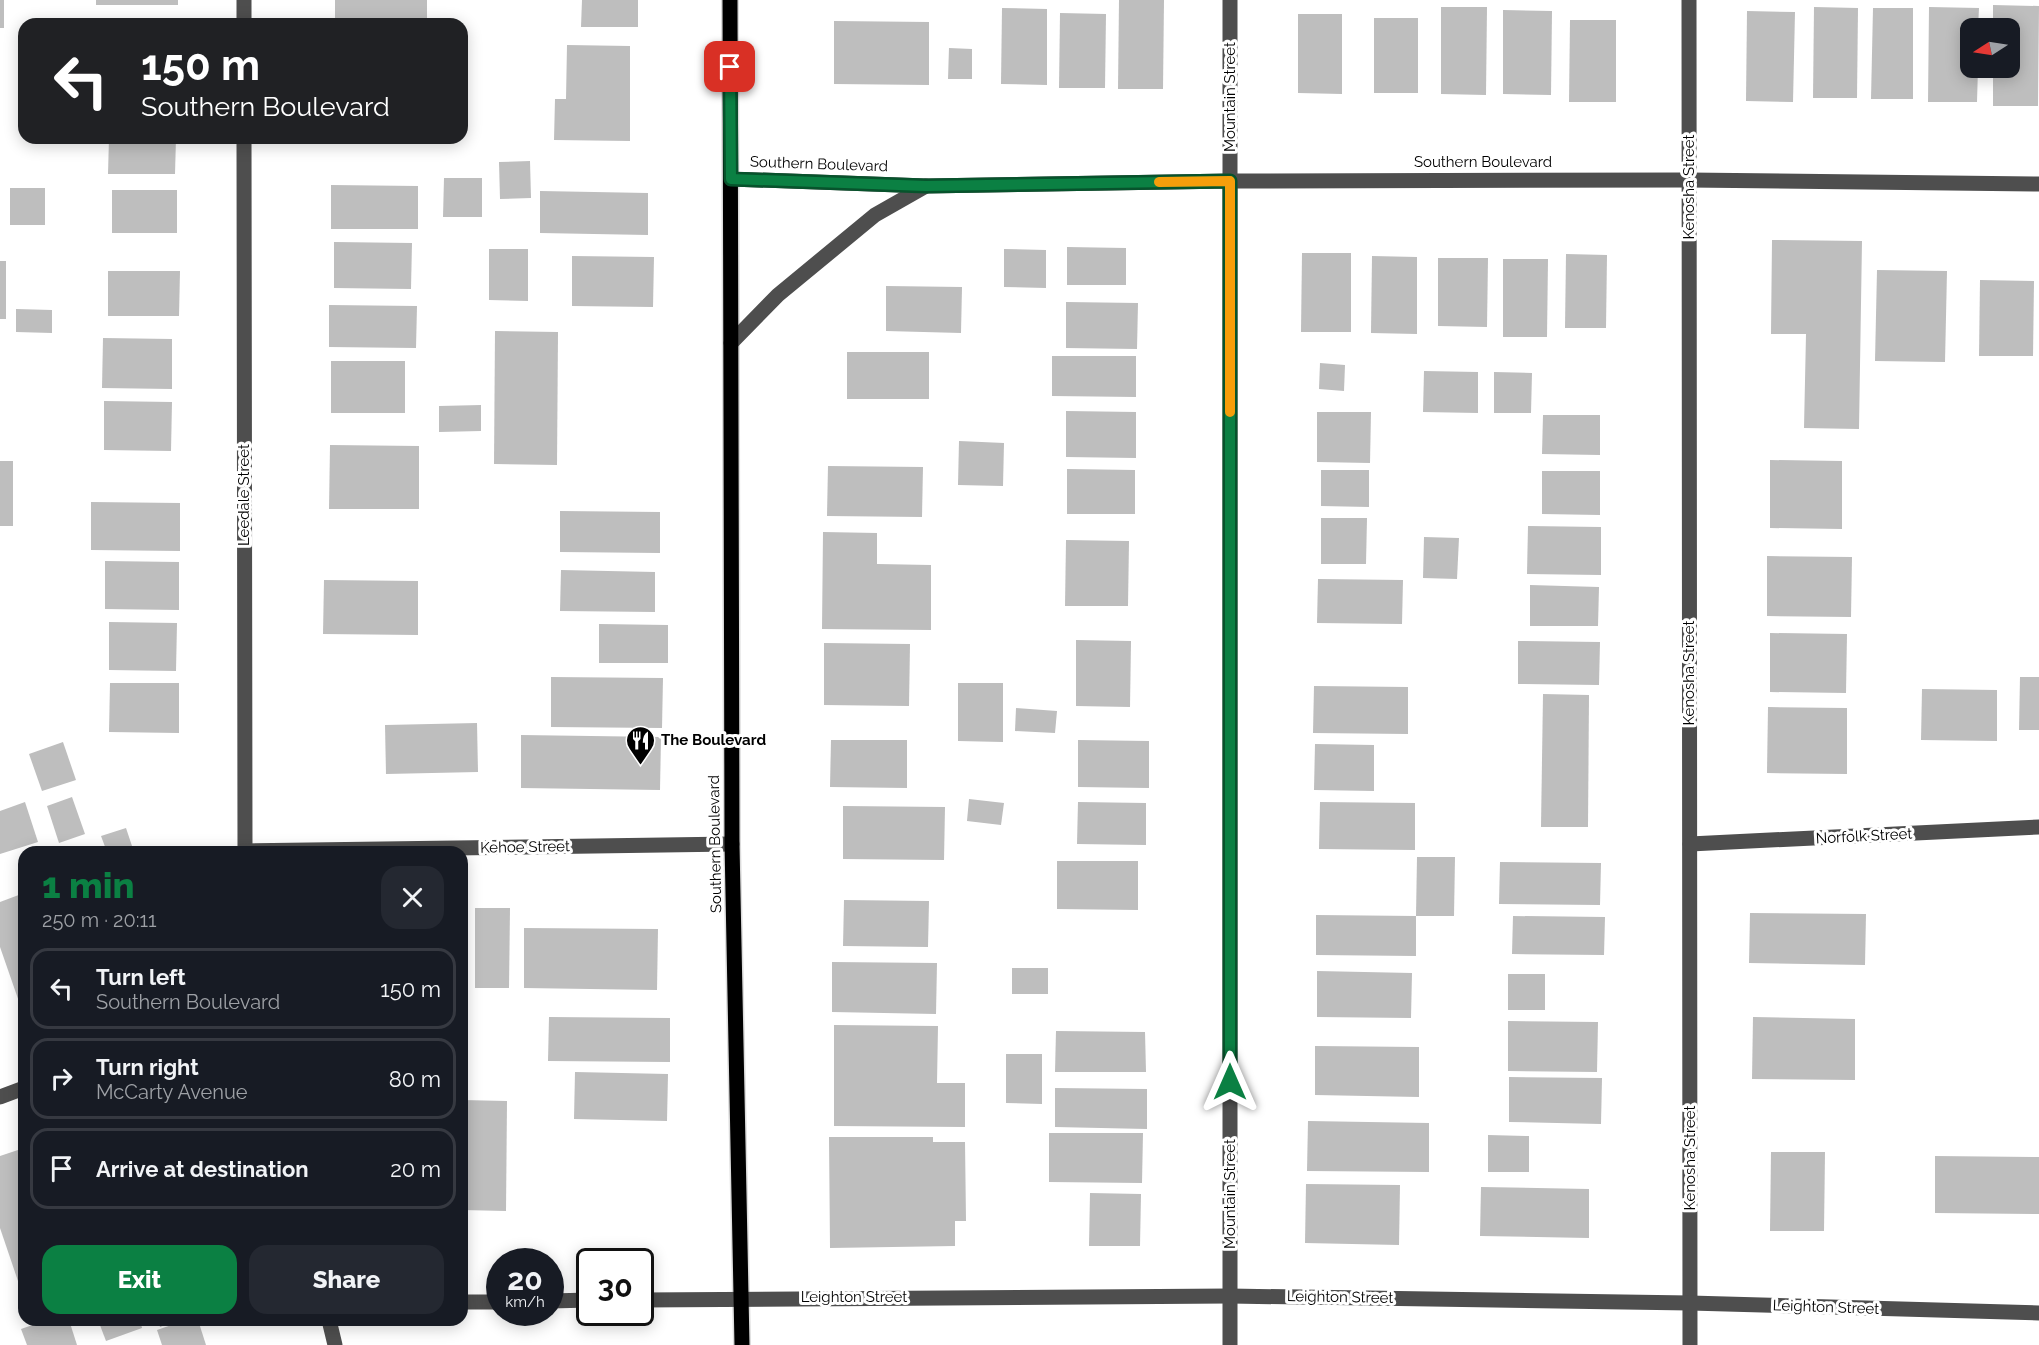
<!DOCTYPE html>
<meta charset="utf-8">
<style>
:root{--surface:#171b24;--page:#242831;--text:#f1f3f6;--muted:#9ea1a6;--line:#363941;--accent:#0b8043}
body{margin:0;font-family:Raleway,sans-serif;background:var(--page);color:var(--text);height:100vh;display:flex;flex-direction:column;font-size:22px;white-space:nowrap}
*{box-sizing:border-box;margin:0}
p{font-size:20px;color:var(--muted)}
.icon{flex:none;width:33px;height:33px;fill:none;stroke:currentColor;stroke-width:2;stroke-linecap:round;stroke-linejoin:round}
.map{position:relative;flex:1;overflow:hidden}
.details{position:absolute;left:18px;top:846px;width:450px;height:480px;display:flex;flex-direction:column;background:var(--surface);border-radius:18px;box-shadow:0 3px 15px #0003}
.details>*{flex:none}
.hud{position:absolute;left:18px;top:18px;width:450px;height:126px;border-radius:18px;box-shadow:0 3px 15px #0003;background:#202124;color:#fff;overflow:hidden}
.needle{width:39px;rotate:258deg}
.controls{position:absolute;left:1960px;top:18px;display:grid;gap:12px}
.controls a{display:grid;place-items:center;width:60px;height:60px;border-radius:12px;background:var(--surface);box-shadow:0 3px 15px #0003;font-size:30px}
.speed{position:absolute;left:486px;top:1248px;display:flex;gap:12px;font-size:30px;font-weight:700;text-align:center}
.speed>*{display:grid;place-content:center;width:78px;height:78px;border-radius:50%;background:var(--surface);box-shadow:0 3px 15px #0003;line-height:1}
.speed small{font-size:15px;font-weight:400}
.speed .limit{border:3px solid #111;border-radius:9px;background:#fff;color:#111}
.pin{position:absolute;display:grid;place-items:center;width:51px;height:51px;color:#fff;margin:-26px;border-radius:12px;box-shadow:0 3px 9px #0006}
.me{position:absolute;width:66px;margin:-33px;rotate:0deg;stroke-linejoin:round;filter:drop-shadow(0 0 4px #0008)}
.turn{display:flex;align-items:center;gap:21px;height:126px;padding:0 24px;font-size:27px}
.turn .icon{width:78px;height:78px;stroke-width:2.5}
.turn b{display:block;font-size:42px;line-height:51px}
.round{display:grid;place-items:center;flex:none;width:63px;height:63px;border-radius:18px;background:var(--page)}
.summary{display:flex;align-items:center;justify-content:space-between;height:102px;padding:0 24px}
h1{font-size:36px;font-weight:800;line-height:45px;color:var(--accent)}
.primary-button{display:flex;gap:12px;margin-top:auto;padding:12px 24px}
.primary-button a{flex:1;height:69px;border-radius:18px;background:var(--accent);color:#fff;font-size:24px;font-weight:800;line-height:69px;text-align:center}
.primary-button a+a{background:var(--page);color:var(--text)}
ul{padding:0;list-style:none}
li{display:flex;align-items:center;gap:18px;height:81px;margin:0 12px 9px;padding:0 12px;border:3px solid var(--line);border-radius:18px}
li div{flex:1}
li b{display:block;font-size:22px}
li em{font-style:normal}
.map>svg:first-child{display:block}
</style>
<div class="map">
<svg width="2039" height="1345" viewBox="0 0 2039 1345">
<rect width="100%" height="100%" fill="#fff"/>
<g fill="#bebebe">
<rect x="0" y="0" width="4" height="28"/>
<rect x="96" y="0" width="82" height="5"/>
<polygon points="335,0 427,0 427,24 335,23"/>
<polygon points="582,0 638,0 638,27 581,27"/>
<polygon points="1119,0 1164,0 1163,89 1118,89"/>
<polygon points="1993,5 2039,6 2038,106 1993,106 1993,68 2010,68 2010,28 1993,28"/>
<polygon points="1441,7 1487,7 1486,95 1441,94"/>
<polygon points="1814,7 1858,8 1857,98 1813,98"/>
<polygon points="1929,7 1979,8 1978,28 1971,28 1971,68 1978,68 1977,102 1928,102"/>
<polygon points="1002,8 1047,9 1047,85 1001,84"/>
<polygon points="1873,8 1913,8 1913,99 1871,99"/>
<polygon points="1503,10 1552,11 1551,95 1503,94"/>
<polygon points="1747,11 1795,12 1793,102 1746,101"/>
<polygon points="1060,13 1106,14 1105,88 1059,88"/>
<polygon points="1298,14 1342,14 1342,94 1298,93"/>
<rect x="1374" y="18" width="44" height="75"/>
<polygon points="1570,20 1616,20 1616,102 1569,102"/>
<polygon points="834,21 929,22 929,85 834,84"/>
<polygon points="567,45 630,46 630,141 554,140 555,99 566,99"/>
<polygon points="949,48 972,49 972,79 948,79"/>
<polygon points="109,138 176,138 175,174 108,174"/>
<polygon points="530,161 531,198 500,199 499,162"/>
<polygon points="444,178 482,178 482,217 443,217"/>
<polygon points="331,185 418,186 418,229 331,229"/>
<rect x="10" y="188" width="35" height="37"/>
<rect x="112" y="190" width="65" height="43"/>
<polygon points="540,191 648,193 648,235 540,233"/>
<polygon points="1772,240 1862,241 1859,429 1804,428 1806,334 1771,334"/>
<polygon points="334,242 412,243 411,289 334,288"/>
<polygon points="1067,247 1126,248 1126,285 1067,285"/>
<polygon points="489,249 528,249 528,301 489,300"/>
<polygon points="1004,249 1046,250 1046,288 1004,287"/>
<polygon points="1302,253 1351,253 1351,332 1301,332"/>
<polygon points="1566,254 1607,255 1606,328 1565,328"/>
<polygon points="572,256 654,257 653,307 572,306"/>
<polygon points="1372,256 1417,257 1417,334 1371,333"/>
<polygon points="1438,258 1488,258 1487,327 1438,326"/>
<polygon points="1503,259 1548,259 1547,337 1503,337"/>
<rect x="0" y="261" width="6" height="58"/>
<polygon points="1877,270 1947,271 1945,362 1875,361"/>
<polygon points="108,271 180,271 179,316 108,316"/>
<polygon points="1980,280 2034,281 2033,356 1979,356"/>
<polygon points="886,286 962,287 961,333 886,331"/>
<polygon points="1066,302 1138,303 1137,349 1066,348"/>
<polygon points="329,305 417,306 416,348 329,347"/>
<polygon points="16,309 52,310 52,333 16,332"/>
<polygon points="495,331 558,332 557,465 494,464"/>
<polygon points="103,338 172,339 172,389 102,388"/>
<rect x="847" y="352" width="82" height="47"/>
<polygon points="1052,356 1136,356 1136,397 1052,396"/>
<rect x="331" y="361" width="74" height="52"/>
<polygon points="1320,363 1345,365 1344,391 1319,389"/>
<polygon points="1424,371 1478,372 1478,413 1423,412"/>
<polygon points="1494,372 1532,373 1531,413 1494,413"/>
<polygon points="104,401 172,402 171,451 104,450"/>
<polygon points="481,405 481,431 439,432 439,406"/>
<polygon points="1066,411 1136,412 1136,458 1066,457"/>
<polygon points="1317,412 1371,412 1370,463 1317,462"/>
<polygon points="1543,415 1600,415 1600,455 1542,454"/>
<polygon points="959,441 1004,443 1003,486 958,485"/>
<polygon points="330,445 419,446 419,509 329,509"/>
<polygon points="1770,460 1842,461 1842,529 1770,528"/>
<rect x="0" y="461" width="13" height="65"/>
<polygon points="828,466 923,467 922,517 827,516"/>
<polygon points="1067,469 1135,470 1135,514 1067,514"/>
<polygon points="1321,470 1369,470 1369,507 1321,506"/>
<polygon points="1542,471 1600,471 1600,515 1542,514"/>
<polygon points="91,502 180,503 180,551 91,550"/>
<polygon points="560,511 660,512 660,553 560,552"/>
<polygon points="1321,518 1367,518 1366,564 1321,564"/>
<polygon points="1528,526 1601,527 1601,575 1527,574"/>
<polygon points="823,532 877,533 877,564 931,565 931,630 822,629"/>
<polygon points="1424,537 1459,538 1457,579 1423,578"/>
<polygon points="1066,540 1129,541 1128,606 1065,606"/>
<polygon points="1767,556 1852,557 1851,617 1767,616"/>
<polygon points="105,561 179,562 179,610 105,609"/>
<polygon points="561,570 655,572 655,612 560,611"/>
<polygon points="1318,579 1403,580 1402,624 1317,623"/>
<polygon points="324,580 418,581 418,635 323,634"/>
<polygon points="1530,585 1599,587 1598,626 1530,626"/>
<polygon points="109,622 177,623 176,671 109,670"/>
<polygon points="599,624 668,625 668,663 599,663"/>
<polygon points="1770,633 1847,634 1846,693 1770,692"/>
<polygon points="1076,640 1131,641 1130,707 1076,706"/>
<polygon points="1518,641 1600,642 1599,685 1518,684"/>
<polygon points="824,643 910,644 909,706 824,705"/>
<polygon points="551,677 663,678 662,728 551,727"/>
<polygon points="2020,677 2039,677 2039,730 2019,730"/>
<polygon points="110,683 179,683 179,733 109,732"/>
<polygon points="958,683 1003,683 1003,742 958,741"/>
<polygon points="1314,686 1408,687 1408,734 1313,733"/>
<polygon points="1922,689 1997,690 1997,741 1921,740"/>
<polygon points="1543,694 1589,695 1588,827 1541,827"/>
<polygon points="1768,707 1847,708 1847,774 1767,773"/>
<polygon points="1016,708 1057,711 1055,733 1015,731"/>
<polygon points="477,723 478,772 386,774 385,725"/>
<polygon points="521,735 661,737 660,790 521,788"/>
<polygon points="831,740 907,740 907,788 830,787"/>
<polygon points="1078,740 1149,741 1149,788 1078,787"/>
<polygon points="63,742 76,780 42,791 29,754"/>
<polygon points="1315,744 1374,745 1374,791 1314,790"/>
<polygon points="72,797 85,834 59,843 47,806"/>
<polygon points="969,799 1004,803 1001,825 967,821"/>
<polygon points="25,802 38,842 0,854 0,811"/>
<polygon points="1078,802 1146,803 1146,845 1077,844"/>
<polygon points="1320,802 1415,803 1415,850 1319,849"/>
<polygon points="843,806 945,807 944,860 843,859"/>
<polygon points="126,828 134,852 107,852 101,836"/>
<polygon points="1417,857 1455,857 1454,916 1416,916"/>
<polygon points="1057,861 1138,861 1138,910 1057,909"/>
<polygon points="1500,862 1601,863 1600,905 1499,904"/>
<polygon points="24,893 24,1016 0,947 0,902"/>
<polygon points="844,900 929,901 928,947 843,946"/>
<polygon points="475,908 510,908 509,988 475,988"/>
<polygon points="1750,913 1866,914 1865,965 1749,963"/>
<polygon points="1316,915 1416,916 1416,956 1316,955"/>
<polygon points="1513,916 1605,917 1604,955 1512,954"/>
<polygon points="524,928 658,929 657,990 524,988"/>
<polygon points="832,962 937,963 936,1014 832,1012"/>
<rect x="1012" y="968" width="36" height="26"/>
<polygon points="1317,971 1412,973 1411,1018 1317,1017"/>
<rect x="1508" y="974" width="37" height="36"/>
<polygon points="549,1017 670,1018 670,1062 548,1061"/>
<polygon points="1753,1017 1855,1019 1855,1080 1752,1079"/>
<polygon points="1508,1021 1598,1022 1597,1072 1508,1071"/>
<polygon points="834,1025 938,1026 937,1083 965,1083 965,1127 834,1126"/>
<polygon points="1056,1031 1145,1032 1146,1072 1055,1072"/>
<polygon points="1315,1046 1419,1047 1419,1097 1315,1095"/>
<polygon points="1006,1054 1042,1054 1042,1104 1006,1103"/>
<polygon points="575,1072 668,1074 667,1121 574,1119"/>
<polygon points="1509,1077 1602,1078 1601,1124 1509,1122"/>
<polygon points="1055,1088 1147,1089 1147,1129 1055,1127"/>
<polygon points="462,1100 507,1101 506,1211 462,1210"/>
<polygon points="1308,1121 1429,1123 1429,1172 1307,1171"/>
<polygon points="1049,1133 1143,1133 1142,1183 1049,1182"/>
<polygon points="1488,1135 1529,1136 1529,1172 1488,1172"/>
<polygon points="829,1137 933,1137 933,1142 965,1142 966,1221 955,1221 955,1246 830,1248"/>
<polygon points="24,1148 24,1279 18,1281 0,1228 0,1156"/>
<polygon points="1771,1152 1825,1152 1824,1231 1770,1231"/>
<polygon points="1935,1156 2039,1157 2039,1214 1935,1213"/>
<polygon points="1306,1184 1400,1185 1399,1245 1305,1243"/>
<polygon points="1481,1187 1589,1189 1589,1238 1480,1236"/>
<polygon points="1090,1193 1141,1194 1140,1246 1089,1246"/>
<polygon points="47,1320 69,1320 77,1345 27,1345 21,1329"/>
<polygon points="98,1320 140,1320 142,1328 106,1341"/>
<polygon points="158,1320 178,1320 160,1327"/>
<polygon points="186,1320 198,1320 206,1345 162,1345 157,1330"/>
</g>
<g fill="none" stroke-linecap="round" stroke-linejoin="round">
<defs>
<polyline id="major" points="730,0 732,844 742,1345"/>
</defs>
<use href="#major" stroke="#dbdbdb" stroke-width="18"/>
<g stroke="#4e4e4e" stroke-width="15">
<polyline points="1689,0 1690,1345"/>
<polyline points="244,24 244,0"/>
<polyline points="244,138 245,852"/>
<polyline points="731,179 926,186 1230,181 1689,180 2039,184"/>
<polyline points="731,343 778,295 875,215 926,186"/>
<polyline points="1690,844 2039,827"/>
<polyline points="245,851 732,844"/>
<polyline points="0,1097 24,1088"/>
<polyline points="640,1300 1230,1296 1690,1303 2039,1313"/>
<polyline points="550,1301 590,1300"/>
<polyline points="462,1302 500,1302"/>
<polyline points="329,1320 335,1345"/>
<polyline points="1230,1345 1230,0"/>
</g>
<use href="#major" stroke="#000" stroke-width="15"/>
</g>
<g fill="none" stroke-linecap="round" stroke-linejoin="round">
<defs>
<polyline id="route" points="730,67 731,179 926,186 1230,181 1230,1082"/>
</defs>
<use href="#route" stroke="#07532c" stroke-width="15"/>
<use href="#route" stroke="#0b8043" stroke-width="10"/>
<polyline stroke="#f59e0b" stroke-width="10" points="1159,182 1230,181 1230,412"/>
</g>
<defs>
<symbol id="restaurant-pin" viewBox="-11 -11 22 30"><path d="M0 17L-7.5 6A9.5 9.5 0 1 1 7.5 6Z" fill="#000" stroke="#fff"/><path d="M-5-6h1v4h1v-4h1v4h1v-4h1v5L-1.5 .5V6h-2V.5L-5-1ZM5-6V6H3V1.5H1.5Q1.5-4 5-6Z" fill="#fff"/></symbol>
</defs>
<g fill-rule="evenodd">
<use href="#restaurant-pin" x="624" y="724" width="33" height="45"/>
</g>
<g text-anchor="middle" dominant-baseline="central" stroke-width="6" stroke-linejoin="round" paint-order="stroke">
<g font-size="15" fill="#000" stroke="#fff">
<text transform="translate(1230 97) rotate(-90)">Mountain Street</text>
<text x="1483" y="162">Southern Boulevard</text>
<text transform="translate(819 164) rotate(2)">Southern Boulevard</text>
<text transform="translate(1689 187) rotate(-90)">Kenosha Street</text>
<text transform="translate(244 495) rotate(-90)">Leedale Street</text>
<text transform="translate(1689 673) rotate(-90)">Kenosha Street</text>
<text transform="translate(1864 836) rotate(-3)">Norfolk Street</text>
<text transform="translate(715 844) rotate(-91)">Southern Boulevard</text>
<text transform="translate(525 847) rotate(-1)">Kehoe Street</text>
<text transform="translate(1690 1158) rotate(-90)">Kenosha Street</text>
<text transform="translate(1230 1194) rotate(-90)">Mountain Street</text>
<text x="854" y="1297">Leighton Street</text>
<text transform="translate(1340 1297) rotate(1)">Leighton Street</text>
<text transform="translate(1826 1307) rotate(2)">Leighton Street</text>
</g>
<g font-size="15" font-weight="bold" fill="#000" stroke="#fff" text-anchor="start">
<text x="661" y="740">The Boulevard</text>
</g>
</g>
</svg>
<div class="controls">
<a><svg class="needle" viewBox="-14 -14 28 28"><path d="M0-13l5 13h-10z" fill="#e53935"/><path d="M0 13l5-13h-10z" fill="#9ea1a6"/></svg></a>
</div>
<div class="speed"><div>20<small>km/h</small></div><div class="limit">30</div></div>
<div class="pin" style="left:730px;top:67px;background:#d93025"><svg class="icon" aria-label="arrive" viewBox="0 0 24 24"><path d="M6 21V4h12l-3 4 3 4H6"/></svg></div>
<svg class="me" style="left:1230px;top:1082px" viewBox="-20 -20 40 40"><path d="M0-17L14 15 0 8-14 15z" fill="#0b8043" stroke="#fff" stroke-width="4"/></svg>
<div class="hud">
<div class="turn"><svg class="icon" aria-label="left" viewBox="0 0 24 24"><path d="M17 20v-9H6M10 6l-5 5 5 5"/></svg><div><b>150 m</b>Southern Boulevard</div></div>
</div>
<section class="details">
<div class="summary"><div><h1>1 min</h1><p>250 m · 20:11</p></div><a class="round"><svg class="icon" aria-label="close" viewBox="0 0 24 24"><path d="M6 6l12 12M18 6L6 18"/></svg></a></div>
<ul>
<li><svg class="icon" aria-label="left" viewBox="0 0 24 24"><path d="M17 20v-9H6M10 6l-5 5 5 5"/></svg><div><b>Turn left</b><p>Southern Boulevard</p></div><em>150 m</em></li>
<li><svg class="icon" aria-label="right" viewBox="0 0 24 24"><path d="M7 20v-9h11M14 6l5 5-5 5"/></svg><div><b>Turn right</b><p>McCarty Avenue</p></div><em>80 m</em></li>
<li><svg class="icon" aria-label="arrive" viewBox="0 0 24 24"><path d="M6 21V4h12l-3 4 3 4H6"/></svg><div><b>Arrive at destination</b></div><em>20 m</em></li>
</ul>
<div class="primary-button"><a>Exit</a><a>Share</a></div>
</section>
</div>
